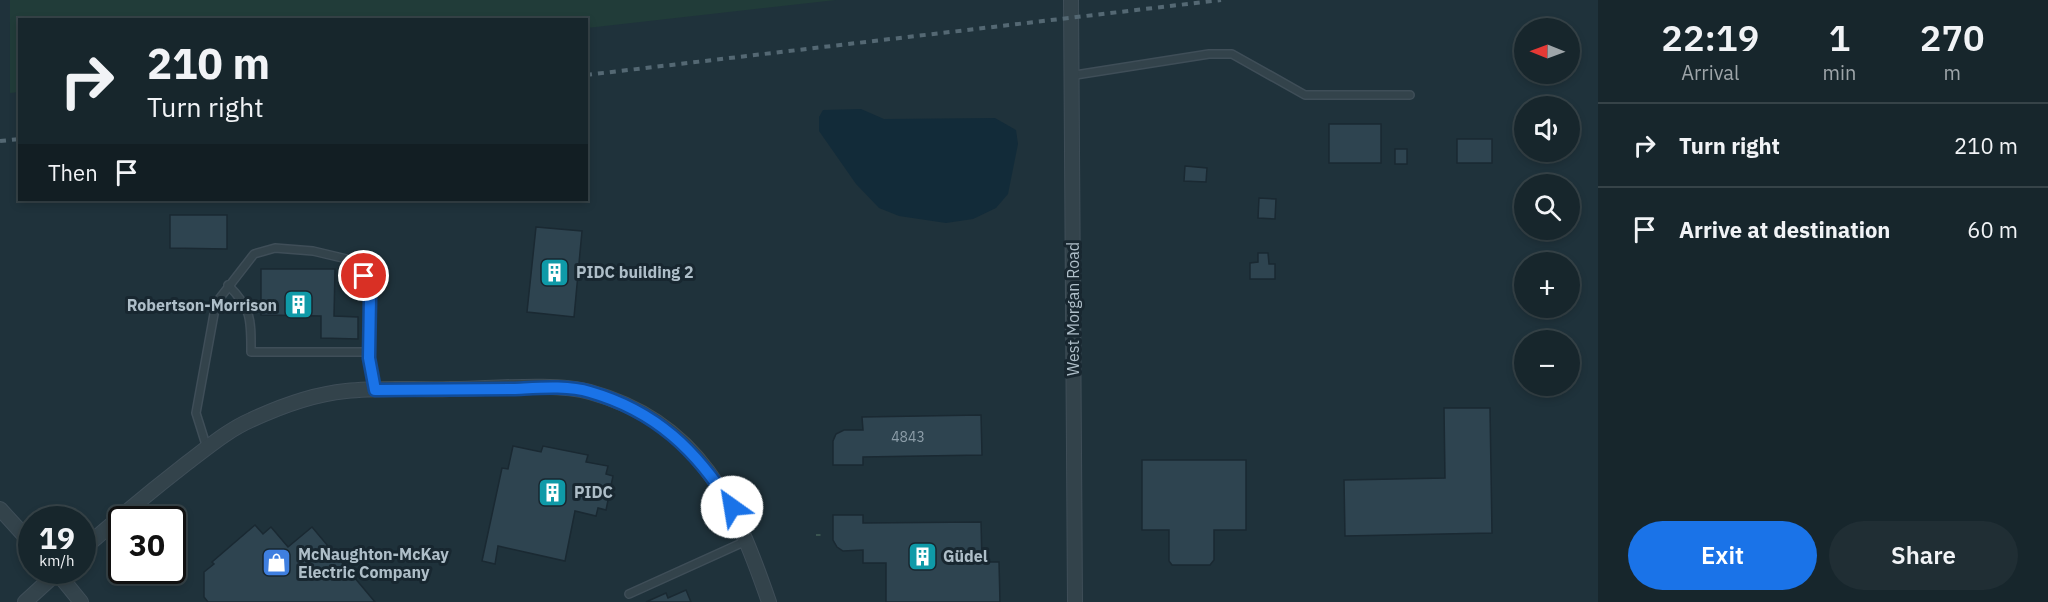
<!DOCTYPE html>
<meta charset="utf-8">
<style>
:root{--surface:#17262c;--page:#202e34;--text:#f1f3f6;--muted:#9ea5a9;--line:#364348;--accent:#1a73e8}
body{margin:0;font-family:"IBM Plex Sans",sans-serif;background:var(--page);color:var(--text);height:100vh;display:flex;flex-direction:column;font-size:22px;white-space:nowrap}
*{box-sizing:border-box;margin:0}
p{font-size:20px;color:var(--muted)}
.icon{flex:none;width:33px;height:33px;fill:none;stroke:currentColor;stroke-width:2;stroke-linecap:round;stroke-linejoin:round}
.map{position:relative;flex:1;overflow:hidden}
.panel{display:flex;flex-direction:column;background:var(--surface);width:450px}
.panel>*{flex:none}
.hud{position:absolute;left:18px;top:18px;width:570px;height:183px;border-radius:0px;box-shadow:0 3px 9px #0003,0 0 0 2px var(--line);background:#17262c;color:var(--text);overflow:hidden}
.needle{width:39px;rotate:271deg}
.fabs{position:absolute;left:1514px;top:18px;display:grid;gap:12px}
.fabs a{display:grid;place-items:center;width:66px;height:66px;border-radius:50%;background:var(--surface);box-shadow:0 3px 9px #0003,0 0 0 2px var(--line);font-size:30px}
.speed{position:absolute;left:18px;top:506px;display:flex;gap:12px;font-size:30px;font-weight:700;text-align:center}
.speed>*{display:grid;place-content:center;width:78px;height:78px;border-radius:50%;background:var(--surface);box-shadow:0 3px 9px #0003,0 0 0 2px var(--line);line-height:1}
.speed small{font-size:15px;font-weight:400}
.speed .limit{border:3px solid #111;border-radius:9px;background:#fff;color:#111}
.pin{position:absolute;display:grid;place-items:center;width:51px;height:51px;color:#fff;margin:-26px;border:3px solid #fff;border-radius:50%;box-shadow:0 2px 6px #0007}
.me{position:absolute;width:66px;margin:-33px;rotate:328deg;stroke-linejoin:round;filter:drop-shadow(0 0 4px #0008)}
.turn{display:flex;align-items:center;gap:21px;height:126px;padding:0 30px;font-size:27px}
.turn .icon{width:78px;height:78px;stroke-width:2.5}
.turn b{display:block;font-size:42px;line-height:51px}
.then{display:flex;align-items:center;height:57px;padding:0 30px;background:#0003;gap:12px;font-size:22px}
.eta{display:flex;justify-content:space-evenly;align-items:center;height:102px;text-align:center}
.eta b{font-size:36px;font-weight:600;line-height:42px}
.action{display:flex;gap:12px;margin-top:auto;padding:12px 30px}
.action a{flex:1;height:69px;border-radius:36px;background:var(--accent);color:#fff;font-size:24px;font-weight:600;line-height:69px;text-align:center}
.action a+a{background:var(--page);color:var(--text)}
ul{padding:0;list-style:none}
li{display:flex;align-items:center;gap:18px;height:84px;padding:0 30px;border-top:2px solid var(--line)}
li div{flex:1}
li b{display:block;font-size:22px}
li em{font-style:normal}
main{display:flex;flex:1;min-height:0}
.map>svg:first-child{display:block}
</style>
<main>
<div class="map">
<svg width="1598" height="602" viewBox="0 0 1598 602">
<rect width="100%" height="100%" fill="#1f323b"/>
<polygon fill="#213c39" points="10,0 836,0 587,28 586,20 20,20 19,92 10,93"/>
<polygon fill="#122b39" points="861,109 884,119 995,118 1016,130 1018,144 1008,194 996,208 973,219 946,223 899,216 879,208 856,184 819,131 819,117 823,110"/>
<g fill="#2e4450" stroke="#1a2932" stroke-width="1.5">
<rect x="1329" y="124" width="52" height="39"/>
<rect x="1457" y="139" width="35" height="24"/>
<rect x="1395" y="149" width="12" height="15"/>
<polygon points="1185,166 1207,168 1206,182 1184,181"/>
<polygon points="1259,198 1276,199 1275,219 1258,218"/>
<polygon points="170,215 227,215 227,249 170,248"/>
<polygon points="536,227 582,231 574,317 527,312"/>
<polygon points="1258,253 1268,253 1269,264 1275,264 1275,279 1250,279 1250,263 1258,262"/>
<polygon points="261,269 335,269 334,316 358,317 358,339 321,338 321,316 261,315"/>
<polygon points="1444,408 1490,408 1492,533 1345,536 1344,480 1445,478"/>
<polygon points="981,415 982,455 863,457 863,465 833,465 833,441 836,434 844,430 863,430 862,417"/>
<polygon points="513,446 541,452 543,446 588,455 586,462 608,466 606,474 613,476 606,510 598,508 596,516 575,511 565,561 498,546 495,564 482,561 502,468 508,469"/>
<polygon points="1142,460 1246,460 1246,530 1214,530 1214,560 1210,565 1172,565 1169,561 1169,530 1142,530"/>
<polygon points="833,515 863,515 863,523 981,522 982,562 999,562 1000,602 886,602 886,563 863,563 863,550 843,551 837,547 833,540"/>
<polygon points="255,525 263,534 271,527 288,547 312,527 375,602 208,602 204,597 204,572 214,564 212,562"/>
<polygon points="686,590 691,602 646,602 666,593 668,598"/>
</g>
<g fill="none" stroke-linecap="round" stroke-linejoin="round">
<defs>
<g id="lane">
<polyline points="1069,76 1209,54 1232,54 1305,95 1410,95"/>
<path d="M228,285c24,24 23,35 23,67h118"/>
<polyline points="207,448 196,413 216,303 254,254 275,248 313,251 351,260 365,276 370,297 369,358 375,390"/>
<polyline points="629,594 746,541"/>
</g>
<g id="street">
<polyline points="1071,0 1075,602"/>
<polyline points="0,509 32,544"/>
<path d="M82,550c34,-30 69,-59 105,-87 20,-15 41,-33 64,-43 28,-13 64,-26 95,-29 34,-4 70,-1 104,-2 37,0 107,-7 140,3 110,30 145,112 179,210"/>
<polyline points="55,570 81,602"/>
<polyline points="25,602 60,570"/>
</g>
</defs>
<use href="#lane" stroke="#3f4e58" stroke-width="10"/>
<use href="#street" stroke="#3f4e58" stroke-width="16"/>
<polyline stroke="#3a5450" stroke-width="2" stroke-dasharray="4.5 4.5" stroke-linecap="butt" points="816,535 822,535"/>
<use href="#lane" stroke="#33434b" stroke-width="7"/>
<use href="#street" stroke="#33434b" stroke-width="14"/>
<g stroke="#546873" stroke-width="4" stroke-dasharray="6 6" stroke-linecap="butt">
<polyline points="586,75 1221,0"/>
<polyline points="0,141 20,139"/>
</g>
</g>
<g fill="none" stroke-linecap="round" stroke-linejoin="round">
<defs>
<path id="route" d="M364,276l6,21 -1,61 6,32c46,0 92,-1 138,-1 24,-1 54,-4 77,3 66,19 107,59 142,115"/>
</defs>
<use href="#route" stroke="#114b97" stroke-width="15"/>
<use href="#route" stroke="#1a73e8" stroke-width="10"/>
</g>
<defs>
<symbol id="building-square" viewBox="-11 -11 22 22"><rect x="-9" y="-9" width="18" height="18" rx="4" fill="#0f9aa8" stroke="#182730"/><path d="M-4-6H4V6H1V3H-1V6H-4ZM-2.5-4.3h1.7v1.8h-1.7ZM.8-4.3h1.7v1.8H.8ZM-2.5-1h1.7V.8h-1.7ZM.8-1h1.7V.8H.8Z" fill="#fff"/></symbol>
<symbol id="shop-square" viewBox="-11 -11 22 22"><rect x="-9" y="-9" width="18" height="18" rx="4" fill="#3f7fe0" stroke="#182730"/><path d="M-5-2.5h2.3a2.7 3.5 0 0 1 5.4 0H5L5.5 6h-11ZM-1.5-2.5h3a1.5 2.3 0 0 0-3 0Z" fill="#fff"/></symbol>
</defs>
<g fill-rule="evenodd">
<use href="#building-square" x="538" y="256" width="33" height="33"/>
<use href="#building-square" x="282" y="288" width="33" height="33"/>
<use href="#building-square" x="536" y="476" width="33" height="33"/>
<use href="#building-square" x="906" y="540" width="33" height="33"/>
<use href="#shop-square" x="260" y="546" width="33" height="33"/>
</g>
<g text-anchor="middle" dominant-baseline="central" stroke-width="6" stroke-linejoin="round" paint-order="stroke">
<g font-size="14" fill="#8d9ea9">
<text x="908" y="437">4843</text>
</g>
<g font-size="16" font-weight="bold" fill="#aebec8" stroke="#182730" text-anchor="start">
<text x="576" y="272">PIDC building 2</text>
<text x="277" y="305" text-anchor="end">Robertson-Morrison</text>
<text x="574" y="492">PIDC</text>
<text x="298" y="554">McNaughton-McKay<tspan x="298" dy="18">Electric Company</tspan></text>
<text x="943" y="556">Güdel</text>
</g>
<g font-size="16" fill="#aebec8" stroke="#182730">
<text transform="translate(1073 309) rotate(-90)">West Morgan Road</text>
</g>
</g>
</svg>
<div class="fabs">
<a><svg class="needle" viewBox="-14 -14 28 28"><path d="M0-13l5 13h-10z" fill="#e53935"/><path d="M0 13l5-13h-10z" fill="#9ea5a9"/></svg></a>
<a><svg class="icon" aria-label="sound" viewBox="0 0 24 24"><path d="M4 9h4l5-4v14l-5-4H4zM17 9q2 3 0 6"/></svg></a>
<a><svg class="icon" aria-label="search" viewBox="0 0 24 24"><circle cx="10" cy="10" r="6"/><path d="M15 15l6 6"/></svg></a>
<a>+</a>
<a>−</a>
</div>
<div class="speed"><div>19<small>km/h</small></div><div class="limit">30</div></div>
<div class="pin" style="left:364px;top:276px;background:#d93025"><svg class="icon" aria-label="arrive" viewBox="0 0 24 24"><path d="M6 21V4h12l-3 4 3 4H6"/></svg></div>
<svg class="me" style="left:732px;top:507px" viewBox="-20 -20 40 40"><circle r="19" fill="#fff"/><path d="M0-13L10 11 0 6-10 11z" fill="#1a73e8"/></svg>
<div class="hud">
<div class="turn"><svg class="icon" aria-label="right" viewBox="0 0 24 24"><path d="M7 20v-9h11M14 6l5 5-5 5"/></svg><div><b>210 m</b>Turn right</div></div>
<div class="then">Then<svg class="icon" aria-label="arrive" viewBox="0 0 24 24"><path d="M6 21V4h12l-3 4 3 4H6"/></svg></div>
</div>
</div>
<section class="panel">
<div class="eta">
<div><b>22:19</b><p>Arrival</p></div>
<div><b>1</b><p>min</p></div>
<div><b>270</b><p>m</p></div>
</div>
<ul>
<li><svg class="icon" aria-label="right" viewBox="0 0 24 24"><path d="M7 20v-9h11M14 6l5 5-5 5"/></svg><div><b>Turn right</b></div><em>210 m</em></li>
<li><svg class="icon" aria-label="arrive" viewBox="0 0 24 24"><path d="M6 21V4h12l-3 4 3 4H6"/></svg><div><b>Arrive at destination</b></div><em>60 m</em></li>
</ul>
<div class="action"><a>Exit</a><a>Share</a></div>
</section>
</main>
